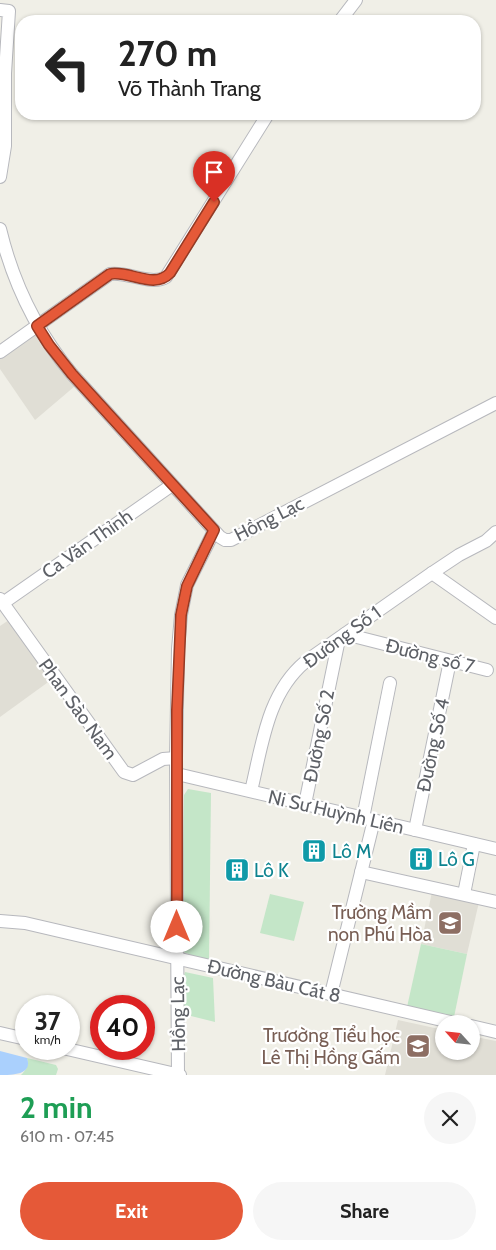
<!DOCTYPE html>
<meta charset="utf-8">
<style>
:root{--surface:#fff;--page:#f6f6f6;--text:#222;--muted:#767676;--accent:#e55938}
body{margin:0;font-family:Cabin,sans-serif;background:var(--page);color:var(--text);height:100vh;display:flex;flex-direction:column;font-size:19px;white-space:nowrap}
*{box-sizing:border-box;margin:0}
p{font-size:16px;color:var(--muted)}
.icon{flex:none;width:28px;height:28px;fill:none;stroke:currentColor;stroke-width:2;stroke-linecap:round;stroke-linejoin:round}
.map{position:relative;height:1075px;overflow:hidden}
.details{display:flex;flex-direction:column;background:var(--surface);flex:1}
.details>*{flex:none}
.banner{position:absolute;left:15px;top:15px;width:466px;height:105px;border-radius:20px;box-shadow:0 1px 4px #0004;background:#fff;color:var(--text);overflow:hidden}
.needle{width:32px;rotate:297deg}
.buttons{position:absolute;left:435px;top:1015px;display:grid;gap:10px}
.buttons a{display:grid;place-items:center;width:45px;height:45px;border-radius:50%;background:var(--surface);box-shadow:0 1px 4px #0004;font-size:25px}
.speed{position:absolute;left:15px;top:995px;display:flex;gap:10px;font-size:25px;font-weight:700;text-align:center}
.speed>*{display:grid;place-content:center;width:65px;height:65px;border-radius:50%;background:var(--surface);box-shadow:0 1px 4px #0004;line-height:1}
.speed small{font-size:12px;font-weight:400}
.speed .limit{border:8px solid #d22;background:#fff;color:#111}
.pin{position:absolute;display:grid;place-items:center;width:42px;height:42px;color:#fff;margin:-51px -21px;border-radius:50% 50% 50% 0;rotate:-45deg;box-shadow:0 0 5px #0007}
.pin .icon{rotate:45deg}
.me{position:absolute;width:55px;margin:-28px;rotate:0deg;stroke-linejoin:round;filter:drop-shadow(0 0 4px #0008)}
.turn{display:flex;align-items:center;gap:18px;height:105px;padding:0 20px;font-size:22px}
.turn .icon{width:65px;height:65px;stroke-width:2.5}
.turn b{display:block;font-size:35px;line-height:42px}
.round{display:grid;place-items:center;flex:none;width:52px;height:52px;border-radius:26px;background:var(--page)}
.overview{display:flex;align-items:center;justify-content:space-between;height:85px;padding:0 20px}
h1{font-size:30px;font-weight:800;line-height:38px;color:#1e9e55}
.action{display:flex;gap:10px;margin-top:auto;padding:10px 20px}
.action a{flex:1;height:58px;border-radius:30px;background:var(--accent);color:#fff;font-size:20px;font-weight:800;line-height:58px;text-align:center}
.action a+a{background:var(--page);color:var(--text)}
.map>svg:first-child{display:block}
</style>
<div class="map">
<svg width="496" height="1075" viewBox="0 0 496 1075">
<rect width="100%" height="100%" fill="#f0efe7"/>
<g fill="#e0ded5">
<polygon points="36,335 75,386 35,420 0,369 0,359"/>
<polygon points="9,620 51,680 0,717 0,626"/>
<polygon points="432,892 479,902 467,954 421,944"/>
<polygon points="398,1020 444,1030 444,1051 471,1051 471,1036 496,1041 496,1075 385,1075"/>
</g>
<g fill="#c4e6c8">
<polygon points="188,789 211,793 209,962 181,951 184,795"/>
<polygon points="270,894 304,902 294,941 260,933"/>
<polygon points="421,944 467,954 454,1017 407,1007"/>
<polygon points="185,972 213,978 215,1022 183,1014 183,980"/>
<path d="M27,1058l29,7 2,4 -2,6h-35c5,-5 8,-9 6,-17z"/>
</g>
<path fill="#aad0fd" d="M0,1051l27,7c6,17 -15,17 -27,17z"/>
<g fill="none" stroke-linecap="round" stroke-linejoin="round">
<defs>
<g id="minor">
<polyline points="0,10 9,11 5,73 5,146 0,177"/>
<polyline points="340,21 356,0"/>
<path d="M0,229c13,54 36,102 72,145l148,163 5,3h6l265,-137"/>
<path d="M0,352l110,-78c17,-3 41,12 56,3l102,-163"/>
<polyline points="432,573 496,618"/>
<polyline points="0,599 124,772 133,775 163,759 176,758"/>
<polyline points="3,603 172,485"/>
<polyline points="345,634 487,670"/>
<polyline points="177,774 496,849"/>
<path d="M251,791c11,-45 16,-97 54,-129l127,-89 27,-18 27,-14 10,-9"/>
<polyline points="305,804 339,639"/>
<polyline points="363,818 390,683"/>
<polyline points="415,830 450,661"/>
<polyline points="361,872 496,902"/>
<polyline points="464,894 474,844"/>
<polyline points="0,921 25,923 459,1024"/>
<polyline points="331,994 374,820"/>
<polyline points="471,1026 496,1032"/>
<polyline points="0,1033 26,1039"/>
<polyline points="67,1049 180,1075"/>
<polyline points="178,1075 176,758 178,649 181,615 187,585 214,531"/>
</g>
</defs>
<use href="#minor" stroke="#b7b8bd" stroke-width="14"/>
<use href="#minor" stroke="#fff" stroke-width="12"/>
</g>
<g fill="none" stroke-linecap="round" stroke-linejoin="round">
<defs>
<path id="route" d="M177,927v-217l4,-95 6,-29 27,-56 -142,-156 -23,-29 -12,-19 73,-52c19,-4 44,16 60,-1l44,-71"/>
</defs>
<use href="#route" stroke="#953a24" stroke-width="12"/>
<use href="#route" stroke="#e55938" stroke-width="9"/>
</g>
<defs>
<symbol id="building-square" viewBox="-11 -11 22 22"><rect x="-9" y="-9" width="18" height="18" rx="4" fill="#0f9aa8" stroke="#fff"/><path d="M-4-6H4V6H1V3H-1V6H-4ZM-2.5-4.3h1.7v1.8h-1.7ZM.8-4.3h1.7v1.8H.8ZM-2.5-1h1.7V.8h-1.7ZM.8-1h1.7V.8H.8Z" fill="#fff"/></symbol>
<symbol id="school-square" viewBox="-11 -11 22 22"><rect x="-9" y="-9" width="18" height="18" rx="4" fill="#8d6e63" stroke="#fff"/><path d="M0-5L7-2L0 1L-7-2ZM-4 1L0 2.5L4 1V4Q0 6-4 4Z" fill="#fff"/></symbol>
</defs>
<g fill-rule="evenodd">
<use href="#building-square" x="300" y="837" width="28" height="28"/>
<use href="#building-square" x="407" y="845" width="28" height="28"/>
<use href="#building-square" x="223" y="856" width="28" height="28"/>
<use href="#school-square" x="436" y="909" width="28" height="28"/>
<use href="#school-square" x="404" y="1032" width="28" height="28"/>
</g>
<g text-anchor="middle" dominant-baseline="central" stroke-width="4.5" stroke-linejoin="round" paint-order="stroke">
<g font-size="19" fill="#5e6167" stroke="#fff">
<text transform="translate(269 519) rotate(-27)">Hồng Lạc</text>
<text transform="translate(87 544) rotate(-35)">Ca Văn Thỉnh</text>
<text transform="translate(342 637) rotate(-36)">Đường Số 1</text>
<text transform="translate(430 656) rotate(14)">Đường số 7</text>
<text transform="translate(78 709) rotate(54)">Phan Sào Nam</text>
<text transform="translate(319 736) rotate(-79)">Đường Số 2</text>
<text transform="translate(433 745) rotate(-78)">Đường Số 4</text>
<text transform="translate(336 812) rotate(13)">Ni Sư Huỳnh Liên</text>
<text transform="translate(274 981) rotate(13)">Đường Bàu Cát 8</text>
<text transform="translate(178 1014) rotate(-91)">Hồng Lạc</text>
</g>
<g font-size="19" fill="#0d838f" stroke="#fff" text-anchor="start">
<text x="332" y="851">Lô M</text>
<text x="438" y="859">Lô G</text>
<text x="254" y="870">Lô K</text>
</g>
<g font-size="19" fill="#785e54" stroke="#fff" text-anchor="end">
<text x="432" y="912">Trường Mầm<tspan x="432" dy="22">non Phú Hòa</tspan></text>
<text x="400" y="1035">Trươờng Tiểu học<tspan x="400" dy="22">Lê Thị Hồng Gấm</tspan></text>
</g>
</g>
</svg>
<div class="buttons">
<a><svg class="needle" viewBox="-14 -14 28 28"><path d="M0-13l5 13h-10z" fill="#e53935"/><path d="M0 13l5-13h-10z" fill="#767676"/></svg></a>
</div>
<div class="speed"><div>37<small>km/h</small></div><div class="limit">40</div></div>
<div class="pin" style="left:214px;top:202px;background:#d93025"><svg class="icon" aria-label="arrive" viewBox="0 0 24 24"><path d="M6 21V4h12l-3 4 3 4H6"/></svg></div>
<svg class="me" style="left:177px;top:927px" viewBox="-20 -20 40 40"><circle r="19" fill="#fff"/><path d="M0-13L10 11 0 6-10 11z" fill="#e55938"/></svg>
<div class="banner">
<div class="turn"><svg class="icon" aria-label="left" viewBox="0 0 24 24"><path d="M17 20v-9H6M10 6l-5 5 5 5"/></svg><div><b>270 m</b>Võ Thành Trang</div></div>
</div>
</div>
<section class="details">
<div class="overview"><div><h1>2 min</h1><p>610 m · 07:45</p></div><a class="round"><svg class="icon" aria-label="close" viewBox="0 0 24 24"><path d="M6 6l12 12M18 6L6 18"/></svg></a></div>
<div class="action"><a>Exit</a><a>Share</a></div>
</section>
